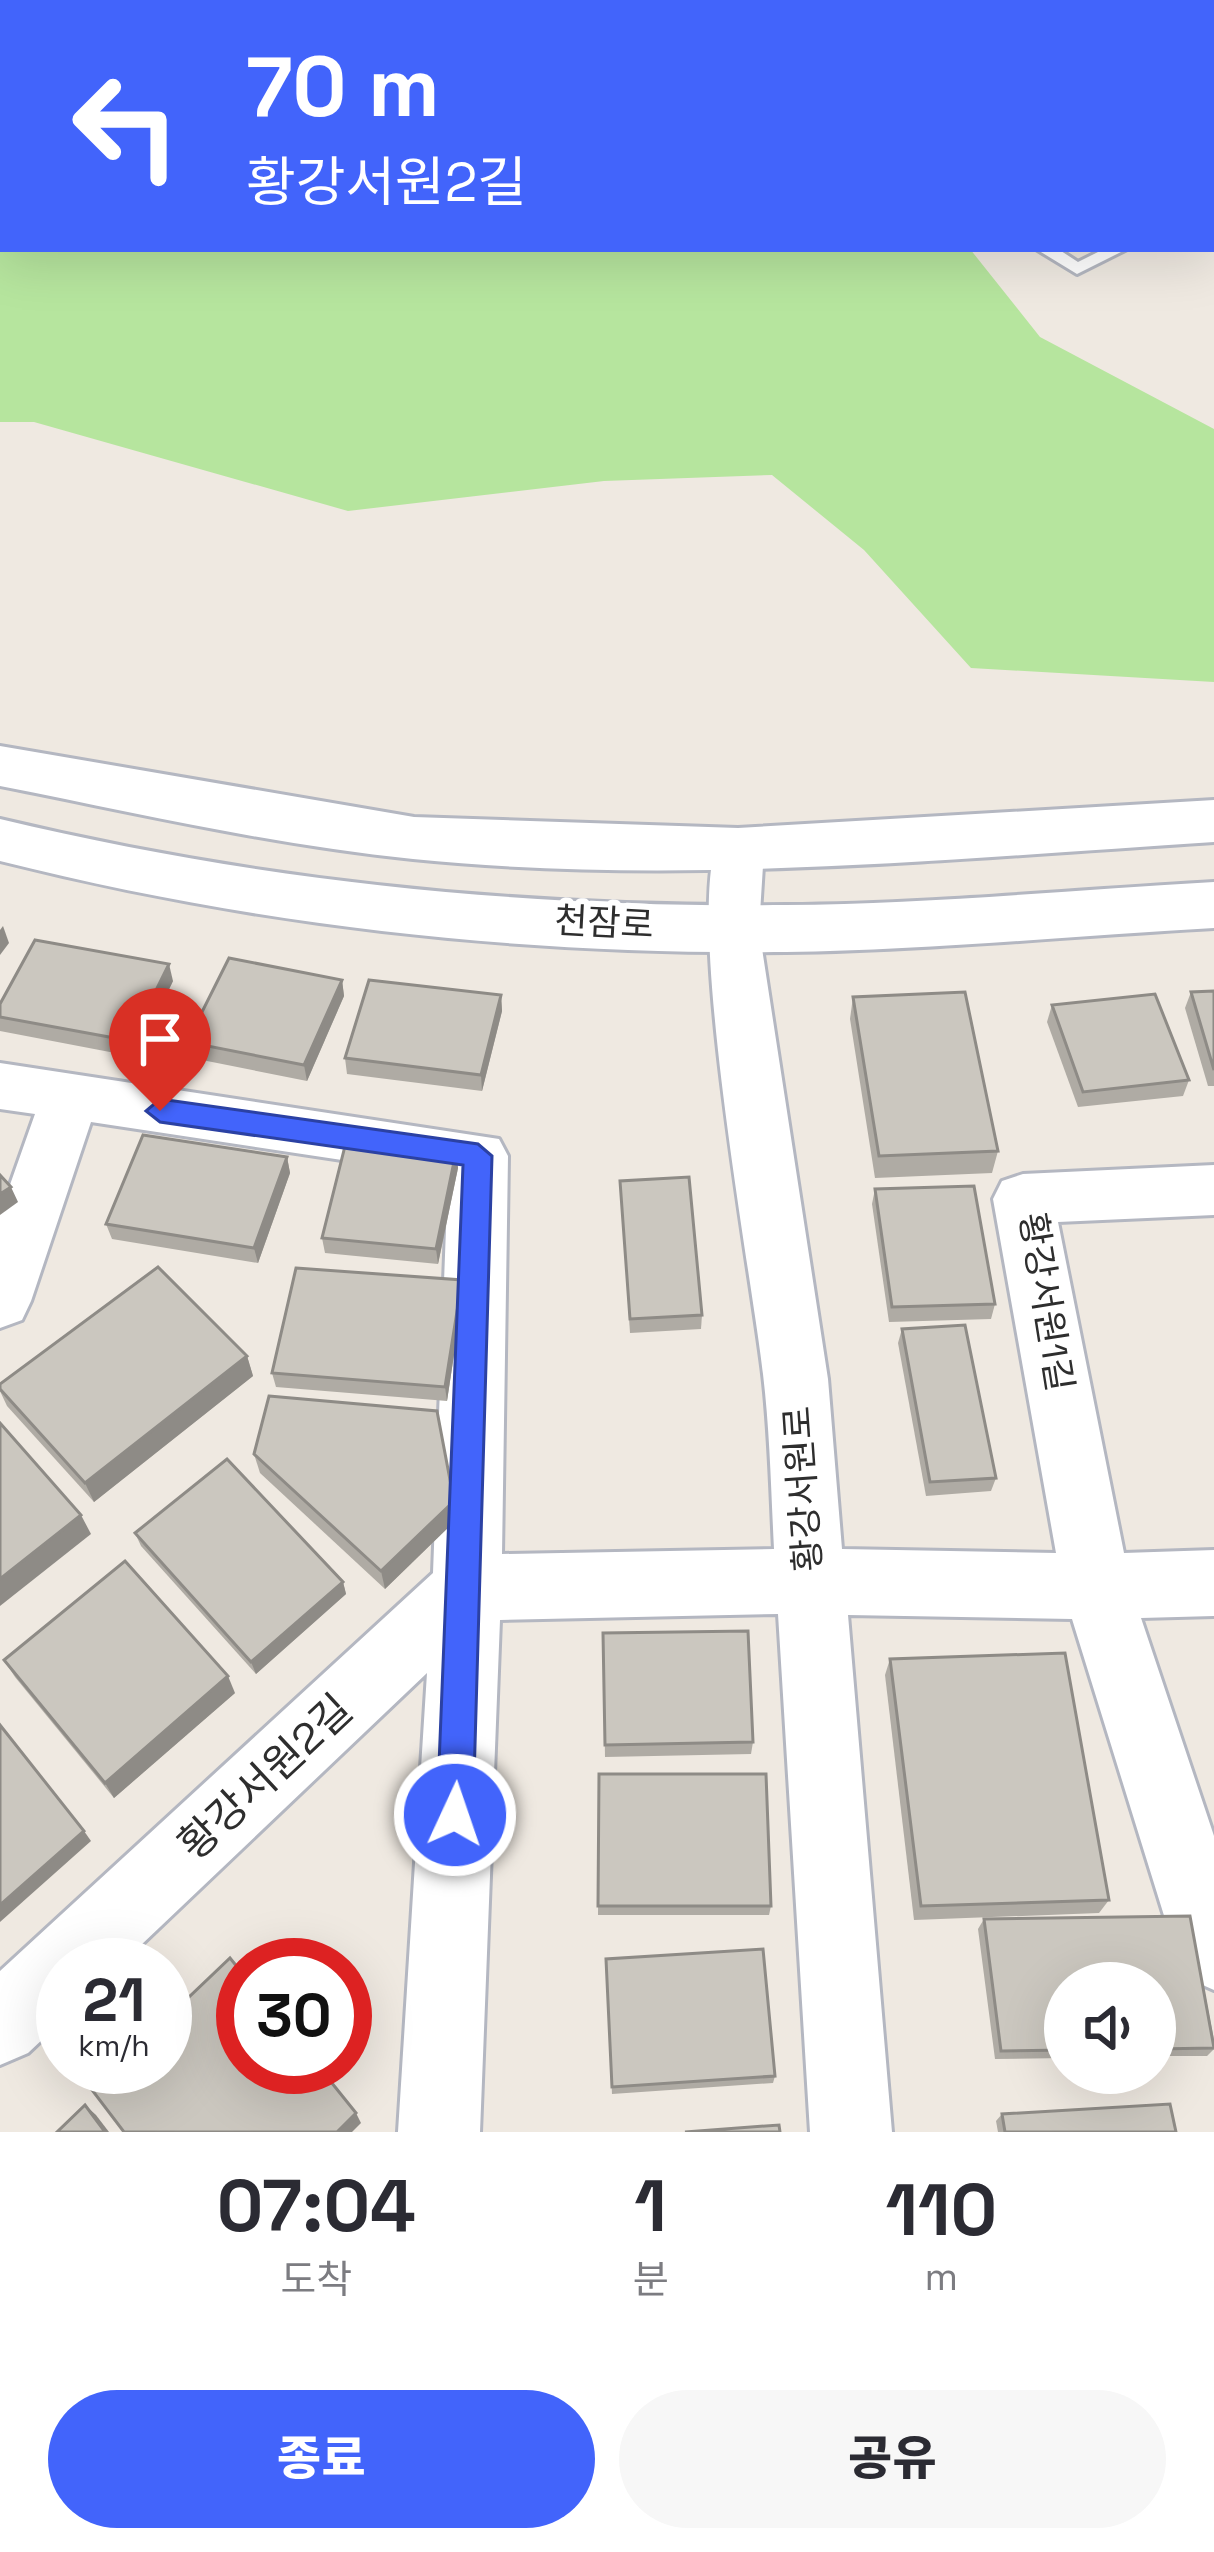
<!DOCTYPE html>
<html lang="ko">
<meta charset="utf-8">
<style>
:root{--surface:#fff;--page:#f7f7f7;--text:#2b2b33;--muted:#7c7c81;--accent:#4264fb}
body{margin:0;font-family:"Space Grotesk","Noto Sans KR",sans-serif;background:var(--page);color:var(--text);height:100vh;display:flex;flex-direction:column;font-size:45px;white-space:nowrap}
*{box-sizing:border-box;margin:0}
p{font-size:39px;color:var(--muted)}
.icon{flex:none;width:66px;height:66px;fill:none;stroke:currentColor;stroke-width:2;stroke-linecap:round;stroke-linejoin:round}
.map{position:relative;height:2132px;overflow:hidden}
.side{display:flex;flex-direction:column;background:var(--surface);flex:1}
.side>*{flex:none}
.top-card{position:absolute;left:0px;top:0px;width:1215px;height:252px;box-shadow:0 12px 48px #0002;background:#4264fb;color:#fff;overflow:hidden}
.buttons{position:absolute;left:1044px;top:1962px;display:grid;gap:24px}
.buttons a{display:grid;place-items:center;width:132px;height:132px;border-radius:50%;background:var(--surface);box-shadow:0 12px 48px #0002;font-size:60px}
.speed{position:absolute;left:36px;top:1938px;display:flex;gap:24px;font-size:60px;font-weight:700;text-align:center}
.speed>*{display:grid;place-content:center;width:156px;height:156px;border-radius:50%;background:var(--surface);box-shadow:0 12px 48px #0002;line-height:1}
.speed small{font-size:30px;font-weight:400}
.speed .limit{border:18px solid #d22;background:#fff;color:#111}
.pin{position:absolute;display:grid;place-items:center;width:102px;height:102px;color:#fff;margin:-123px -51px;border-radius:50% 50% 50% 0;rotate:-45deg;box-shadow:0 0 12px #0007}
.pin .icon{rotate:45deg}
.me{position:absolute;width:132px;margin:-66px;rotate:3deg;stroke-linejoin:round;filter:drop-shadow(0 0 9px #0008)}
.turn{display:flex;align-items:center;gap:42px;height:252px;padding:0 48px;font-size:54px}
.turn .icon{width:156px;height:156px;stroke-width:2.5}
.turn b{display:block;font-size:84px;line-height:102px}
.eta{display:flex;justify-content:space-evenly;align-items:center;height:204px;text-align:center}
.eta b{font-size:72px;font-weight:800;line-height:84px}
.action{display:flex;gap:24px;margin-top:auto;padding:24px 48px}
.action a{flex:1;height:138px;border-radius:72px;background:var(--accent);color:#fff;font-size:48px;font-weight:800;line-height:138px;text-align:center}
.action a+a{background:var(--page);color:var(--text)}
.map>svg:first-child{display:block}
</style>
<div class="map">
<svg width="1214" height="2132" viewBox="0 0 1214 2132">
<rect width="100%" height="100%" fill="#efe9e1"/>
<polygon fill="#b6e59e" points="0,122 3,249 970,249 1040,337 1214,429 1214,682 971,668 864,550 772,475 604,481 348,511 34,422 0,422"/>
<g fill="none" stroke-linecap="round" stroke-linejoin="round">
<defs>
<g id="lane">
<polygon points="655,0 680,0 653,3"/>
<polygon points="711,0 738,0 740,3 713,3"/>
<polygon points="1036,249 1058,249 1078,262 1104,249 1127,249 1077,274"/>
</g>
<path id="street" d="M738,831l18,6 8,13 -5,79 69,450 14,170 214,4 -63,-354 9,-18 21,-7 191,-9v50l-156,7 66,331 90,-3v66l-73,2 73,218v154l-27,-12 -12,-27 -103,-332 -224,-4 44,517h-82l-32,-518 -278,6 -20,512h-82l29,-459 -307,292h-57v55l-35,33 -28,12v-94l433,-398 15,-397 -357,-54 -60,179 -9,19 -22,8v-115l35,-99 -35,-5v-46l499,76 9,17 -6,398 272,-5c-3,-58 -4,-117 -11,-175 -11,-97 -81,-471 -43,-537z"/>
<g id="secondary">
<polygon points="10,0 53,0 8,3"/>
<path d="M0,746l414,71 324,11 476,-28v42c-266,17 -535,44 -801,17 -139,-14 -276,-46 -413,-73z"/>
<path d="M0,819c258,62 520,89 786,86 143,-1 285,-15 428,-23v46c-143,8 -285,22 -428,24 -266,3 -528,-26 -786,-91z"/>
</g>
</defs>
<use href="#lane" stroke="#b4b7c1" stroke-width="6"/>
<use href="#street" stroke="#b4b7c1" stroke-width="6"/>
<use href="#secondary" stroke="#b4b7c1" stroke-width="6"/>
<use href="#lane" fill="#fff" fill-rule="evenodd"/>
<use href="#street" fill="#fff" fill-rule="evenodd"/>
<use href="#secondary" fill="#fff" fill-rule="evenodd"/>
</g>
<g fill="#afaba4">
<polygon points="342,980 344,996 307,1081 192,1058 187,1042"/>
<polygon points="173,981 136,1057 0,1031 0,1004"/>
<polygon points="1214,991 1214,1086 1208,1086 1185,1008 1191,992"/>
<polygon points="501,995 502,1011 482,1091 347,1074 345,1058"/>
<polygon points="853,997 998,1151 992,1173 875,1178 850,1019"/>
<polygon points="1052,1005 1189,1080 1183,1096 1078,1107 1047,1022"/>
<polygon points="456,1152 458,1168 438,1264 325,1253 322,1238"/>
<polygon points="287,1157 290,1173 258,1263 112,1239 106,1224"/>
<polygon points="620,1181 702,1315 701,1329 630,1333"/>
<polygon points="875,1189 995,1304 991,1319 889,1322 872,1204"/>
<polygon points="463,1295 447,1401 276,1387 272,1373"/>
<polygon points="902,1329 996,1478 991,1491 926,1496 898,1343"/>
<polygon points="247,1356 253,1376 94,1502 7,1406 0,1391 0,1384"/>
<polygon points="254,1454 454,1501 456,1520 385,1589 260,1473"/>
<polygon points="135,1533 343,1582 346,1594 256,1674 141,1546"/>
<polygon points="603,1633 753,1742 751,1754 605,1757"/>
<polygon points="890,1659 1109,1900 1099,1913 914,1920 885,1675"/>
<polygon points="4,1660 235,1693 114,1798 15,1677"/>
<polygon points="599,1774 771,1906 769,1915 598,1915"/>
<polygon points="1190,1916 1214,2040 1214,2049 1207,2056 1155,2056 1155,1983 1065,1983 1065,2058 995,2059 978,1929 984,1919"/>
<polygon points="606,1959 775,2076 773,2083 612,2094"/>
<polygon points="1002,2114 1176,2132 998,2132 996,2121"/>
</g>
<g fill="#8e8b86">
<polygon points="3,926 9,943 0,955 0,930"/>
<polygon points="169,964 173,981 136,1057 131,1041"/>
<polygon points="342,980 344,996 307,1081 304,1065"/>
<polygon points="501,995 502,1011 482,1091 481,1075"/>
<polygon points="456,1152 458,1168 438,1264 436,1249"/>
<polygon points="287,1157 290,1173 258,1263 254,1248"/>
<polygon points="11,1187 18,1202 0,1215 0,1194"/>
<polygon points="462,1280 463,1295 447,1401 445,1387"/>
<polygon points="247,1356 253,1376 94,1502 85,1483"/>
<polygon points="454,1501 456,1520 385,1589 381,1571"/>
<polygon points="81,1515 91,1534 0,1606 0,1579"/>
<polygon points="343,1582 346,1594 256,1674 251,1662"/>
<polygon points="228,1676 235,1693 114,1798 105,1783"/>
<polygon points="84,1831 91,1841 0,1922 0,1905"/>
<polygon points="85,2105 96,2115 109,2132 105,2132"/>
<polygon points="356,2113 361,2123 352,2132 337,2132"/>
</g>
<g fill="#cbc7bf" stroke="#8e8b86" stroke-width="3">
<polygon points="35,940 169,964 131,1041 0,1017 0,1004"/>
<polygon points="229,958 342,980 304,1065 187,1042"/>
<polygon points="369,980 501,995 481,1075 345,1058"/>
<polygon points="1214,991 1214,1070 1191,992"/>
<polygon points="965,992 998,1151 879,1156 853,997"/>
<polygon points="1155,994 1189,1080 1083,1092 1052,1005"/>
<polygon points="143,1135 287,1157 254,1248 106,1224"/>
<polygon points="346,1142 456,1152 436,1249 322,1238"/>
<polygon points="0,1175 11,1187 0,1194"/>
<polygon points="689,1177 702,1315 630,1319 620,1181"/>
<polygon points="974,1186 995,1304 892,1307 875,1189"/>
<polygon points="158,1267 247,1356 85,1483 0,1389 0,1384"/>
<polygon points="296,1268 462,1280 445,1387 272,1373"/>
<polygon points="965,1325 996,1478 930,1482 902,1329"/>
<polygon points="269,1396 437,1411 454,1501 381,1571 254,1454"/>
<polygon points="0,1423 81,1515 0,1579"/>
<polygon points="227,1459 343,1582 251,1662 135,1533"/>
<polygon points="125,1561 228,1676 105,1783 4,1660"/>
<polygon points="748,1631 753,1742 605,1745 603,1633"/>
<polygon points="1065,1653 1109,1900 921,1906 890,1659"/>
<polygon points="0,1725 84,1831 0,1905"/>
<polygon points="599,1774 766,1774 771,1906 598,1906"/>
<polygon points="1190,1916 1214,2048 1155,2049 1155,1983 1065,1983 1065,2050 1001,2051 984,1919"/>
<polygon points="763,1949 775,2076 612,2087 606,1959"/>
<polygon points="230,1958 243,1974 243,2067 319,2067 356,2113 337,2132 124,2132 92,2090 116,2067 165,2067 165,2020"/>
<polygon points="1170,2104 1176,2132 1005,2132 1002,2114"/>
<polygon points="85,2105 105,2132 57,2132"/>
<polygon points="779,2125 780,2132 685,2132"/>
</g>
<polygon fill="#4264fb" stroke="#2b41a3" stroke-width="3" points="160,1099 478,1144 492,1156 473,1815 468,1827 455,1832 443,1827 437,1815 463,1165 160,1122 146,1111"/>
<g text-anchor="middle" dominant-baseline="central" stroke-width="12" stroke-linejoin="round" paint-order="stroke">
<g font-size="36" fill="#2e2e2e" stroke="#fff">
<text transform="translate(604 923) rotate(3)">천잠로</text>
<text transform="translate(1046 1302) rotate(81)">황강서원1길</text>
<text transform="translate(803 1489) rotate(-94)">황강서원로</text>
</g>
<g font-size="42" fill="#2e2e2e" stroke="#fff">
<text transform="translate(265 1777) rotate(-43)">황강서원2길</text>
</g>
</g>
</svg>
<div class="buttons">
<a><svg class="icon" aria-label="sound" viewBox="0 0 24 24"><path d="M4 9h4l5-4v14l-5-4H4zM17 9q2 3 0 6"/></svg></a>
</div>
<div class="speed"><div>21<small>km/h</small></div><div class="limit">30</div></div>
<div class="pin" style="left:160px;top:1111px;background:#d93025"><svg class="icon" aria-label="arrive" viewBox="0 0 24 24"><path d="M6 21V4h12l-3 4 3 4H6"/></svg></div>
<svg class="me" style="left:455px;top:1815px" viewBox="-20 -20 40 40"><circle r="17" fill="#4264fb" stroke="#fff" stroke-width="3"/><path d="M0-11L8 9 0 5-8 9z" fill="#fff"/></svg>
<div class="top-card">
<div class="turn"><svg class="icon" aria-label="left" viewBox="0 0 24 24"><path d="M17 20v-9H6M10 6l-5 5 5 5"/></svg><div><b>70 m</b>황강서원2길</div></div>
</div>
</div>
<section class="side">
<div class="eta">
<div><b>07:04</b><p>도착</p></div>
<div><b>1</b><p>분</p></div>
<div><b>110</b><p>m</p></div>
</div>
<div class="action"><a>종료</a><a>공유</a></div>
</section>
